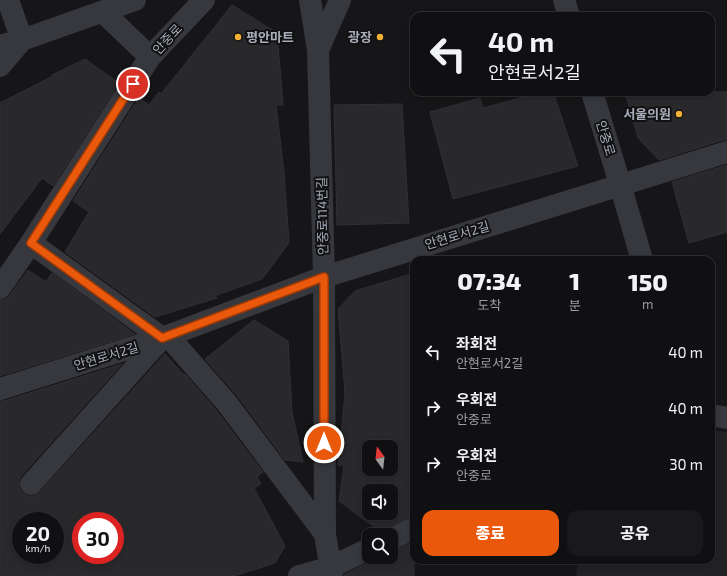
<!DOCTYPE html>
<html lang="ko">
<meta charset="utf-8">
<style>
:root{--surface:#101012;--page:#19191b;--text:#f1f3f6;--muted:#9c9d9f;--line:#303032;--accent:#ea580c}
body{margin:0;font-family:"Exo 2","Noto Sans KR",sans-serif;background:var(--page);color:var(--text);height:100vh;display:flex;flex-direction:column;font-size:15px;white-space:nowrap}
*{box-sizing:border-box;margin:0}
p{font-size:13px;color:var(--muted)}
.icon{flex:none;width:22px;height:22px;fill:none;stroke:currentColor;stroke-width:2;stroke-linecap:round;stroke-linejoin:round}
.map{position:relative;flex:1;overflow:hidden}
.sheet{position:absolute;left:410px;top:256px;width:305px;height:308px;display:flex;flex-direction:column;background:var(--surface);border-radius:12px;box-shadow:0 2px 6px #0003,0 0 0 1px var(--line)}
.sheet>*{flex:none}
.guide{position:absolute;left:410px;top:12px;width:305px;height:84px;border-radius:12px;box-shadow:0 2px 6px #0003,0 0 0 1px var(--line);background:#101012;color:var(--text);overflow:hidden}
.needle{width:26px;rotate:345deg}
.tools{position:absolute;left:362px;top:440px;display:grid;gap:8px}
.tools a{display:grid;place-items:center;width:36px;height:36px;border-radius:8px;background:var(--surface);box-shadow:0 2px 6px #0003,0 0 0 1px var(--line);font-size:20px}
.speed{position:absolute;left:12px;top:512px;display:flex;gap:8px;font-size:20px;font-weight:700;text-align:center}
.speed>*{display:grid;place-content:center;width:52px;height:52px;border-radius:50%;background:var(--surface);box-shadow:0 2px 6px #0003,0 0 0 1px var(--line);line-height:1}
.speed small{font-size:10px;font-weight:400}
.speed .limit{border:6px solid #d22;background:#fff;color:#111}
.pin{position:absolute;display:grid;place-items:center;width:34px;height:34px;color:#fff;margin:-17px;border:2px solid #fff;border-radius:50%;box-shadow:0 1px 4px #0007}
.me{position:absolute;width:44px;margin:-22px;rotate:0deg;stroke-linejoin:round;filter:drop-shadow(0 0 3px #0008)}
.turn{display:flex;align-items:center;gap:14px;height:84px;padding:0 12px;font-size:18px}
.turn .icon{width:52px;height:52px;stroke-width:2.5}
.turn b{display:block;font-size:28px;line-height:34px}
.eta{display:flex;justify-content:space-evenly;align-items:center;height:68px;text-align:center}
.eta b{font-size:24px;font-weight:800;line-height:28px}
.action{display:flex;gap:8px;margin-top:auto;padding:8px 12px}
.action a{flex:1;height:46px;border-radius:12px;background:var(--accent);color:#fff;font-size:16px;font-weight:800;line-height:46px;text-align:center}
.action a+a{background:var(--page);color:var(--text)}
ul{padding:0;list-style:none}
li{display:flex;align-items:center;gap:12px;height:56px;padding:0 12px}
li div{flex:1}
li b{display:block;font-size:15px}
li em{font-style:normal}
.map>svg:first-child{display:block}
</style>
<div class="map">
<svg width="727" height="576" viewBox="0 0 727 576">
<rect width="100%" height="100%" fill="#161618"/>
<polygon fill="#222225" points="711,430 727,432 727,576 576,576 578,560 711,560"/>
<g fill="#29292c" stroke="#303034" fill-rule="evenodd">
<polygon points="232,5 277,33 283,105 276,105 284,172 289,243 262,279 214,296 217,298 155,317 65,252 89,212 73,201 139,98 149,105 159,92 161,94"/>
<polygon points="85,59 119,83 53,186 42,178 0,234 0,103 53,76 52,75"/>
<polygon points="542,92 553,92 578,166 453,199 430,112 480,98 483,108"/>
<polygon points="625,92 727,92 727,140 723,140 659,160 638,138"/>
<polygon points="402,104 409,223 337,225 334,105"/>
<polygon points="727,165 727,232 689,243 672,182"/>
<polygon points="28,270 46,282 52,273 135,334 0,376 0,300 6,299 10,295"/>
<path d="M414,273v243l-5,1 -23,11 -5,4 -42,-31 5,-35 -6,-1 7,-72 -7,-84 17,-18zM369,447h22v22h-22zM369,491h22v22h-22z"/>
<polygon points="254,320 288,341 292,412 303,462 285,460 236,394 205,359"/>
<path d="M165,354l19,21 1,-1 31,36 47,62 -6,5 4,7 -7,4 31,58 -10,17 -41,13h-234v-175h4l118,-37 -101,112 -2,6v6l3,5 6,3h6l6,-4zM21,521h34v34h-34zM81,521h34v34h-34z"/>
<polygon points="414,542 414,576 344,576 344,575 380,557 391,557 391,552"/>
</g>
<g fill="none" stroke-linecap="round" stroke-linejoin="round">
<g stroke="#37383d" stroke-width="22">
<polyline points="8,0 22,40"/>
<polyline points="310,0 318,50 324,277 325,534 332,576"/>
<polyline points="564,0 569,16"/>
<polyline points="103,12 150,57"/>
<polyline points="0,46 22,40 135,0"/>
<polyline points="318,50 340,0"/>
<polyline points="0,66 22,40"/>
<polyline points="592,92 620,184 642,260"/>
<polyline points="0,288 31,243"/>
<polyline points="168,336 226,402 325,534"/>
<polyline points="0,389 162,338 324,277 727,152"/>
<polyline points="711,415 727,418"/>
<polyline points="31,484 162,338 31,243 150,57 204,0"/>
<polyline points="391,539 414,528"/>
<polyline points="299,576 331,567 369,549"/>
</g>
</g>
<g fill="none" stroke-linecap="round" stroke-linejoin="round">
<defs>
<polyline id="route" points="133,84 31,243 162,338 324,277 324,443"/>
</defs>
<use href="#route" stroke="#983908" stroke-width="10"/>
<use href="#route" stroke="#ea580c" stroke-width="7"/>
</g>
<g fill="#f2b134" stroke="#111113" stroke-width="1.5">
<circle cx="238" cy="37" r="4"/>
<circle cx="380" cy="37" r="4"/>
<circle cx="679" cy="114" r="4"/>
</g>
<g text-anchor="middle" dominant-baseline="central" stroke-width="4" stroke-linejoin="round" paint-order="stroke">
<g font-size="13" font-weight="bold" fill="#a8adb8" stroke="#111113" text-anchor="end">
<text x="246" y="37" text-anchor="start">평안마트</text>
<text x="372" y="37">광장</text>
<text x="671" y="114">서울의원</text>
</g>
<g font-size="13" fill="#a8adb8" stroke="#111113">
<text transform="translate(167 39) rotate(-47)">안중로</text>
<text transform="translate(606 138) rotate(73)">안중로</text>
<text transform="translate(322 216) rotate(-91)">안중로114번길</text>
<text transform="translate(457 235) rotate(-17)">안현로서2길</text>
<text transform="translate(106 356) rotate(-17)">안현로서2길</text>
</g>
</g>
</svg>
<div class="tools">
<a><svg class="needle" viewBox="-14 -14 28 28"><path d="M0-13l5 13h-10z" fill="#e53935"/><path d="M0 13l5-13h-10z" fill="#9c9d9f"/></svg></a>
<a><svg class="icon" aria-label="sound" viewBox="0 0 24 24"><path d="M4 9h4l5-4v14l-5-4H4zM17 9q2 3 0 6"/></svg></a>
<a><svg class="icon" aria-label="search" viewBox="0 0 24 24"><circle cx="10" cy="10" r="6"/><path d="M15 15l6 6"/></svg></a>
</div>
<div class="speed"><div>20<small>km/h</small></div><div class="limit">30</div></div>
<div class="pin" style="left:133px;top:84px;background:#d93025"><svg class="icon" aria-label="arrive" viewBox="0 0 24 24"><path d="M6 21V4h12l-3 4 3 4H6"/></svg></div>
<svg class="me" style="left:324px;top:443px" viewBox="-20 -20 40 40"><circle r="17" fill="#ea580c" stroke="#fff" stroke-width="3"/><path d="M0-11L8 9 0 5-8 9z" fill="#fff"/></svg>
<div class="guide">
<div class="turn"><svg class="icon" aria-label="left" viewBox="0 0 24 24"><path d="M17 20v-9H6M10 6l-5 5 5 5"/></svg><div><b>40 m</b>안현로서2길</div></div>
</div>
<section class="sheet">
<div class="eta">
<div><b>07:34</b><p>도착</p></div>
<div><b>1</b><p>분</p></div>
<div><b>150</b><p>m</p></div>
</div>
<ul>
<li><svg class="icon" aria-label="left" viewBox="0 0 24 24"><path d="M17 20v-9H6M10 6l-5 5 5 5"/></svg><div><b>좌회전</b><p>안현로서2길</p></div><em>40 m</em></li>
<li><svg class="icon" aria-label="right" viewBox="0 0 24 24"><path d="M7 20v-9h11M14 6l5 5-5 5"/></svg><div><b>우회전</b><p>안중로</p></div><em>40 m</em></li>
<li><svg class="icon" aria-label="right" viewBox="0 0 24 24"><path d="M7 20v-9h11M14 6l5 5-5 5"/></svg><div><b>우회전</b><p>안중로</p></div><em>30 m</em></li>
</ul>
<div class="action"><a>종료</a><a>공유</a></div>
</section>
</div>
